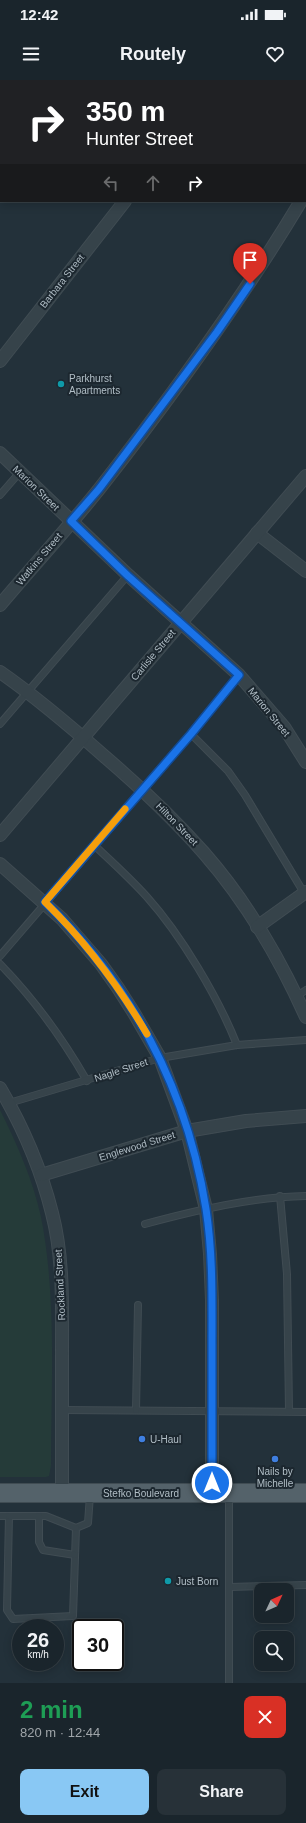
<!DOCTYPE html>
<meta charset="utf-8">
<style>
:root{--surface:#1a252c;--page:#273138;--text:#f1f3f6;--muted:#9fa5a9;--line:#384248;--accent:#89c8f4}
body{margin:0;font-family:Arial,sans-serif;background:var(--page);color:var(--text);height:100vh;display:flex;flex-direction:column;font-size:15px;white-space:nowrap}
*{box-sizing:border-box;margin:0}
p{font-size:13px;color:var(--muted)}
.icon{flex:none;width:22px;height:22px;fill:none;stroke:currentColor;stroke-width:2;stroke-linecap:round;stroke-linejoin:round}
.map{position:relative;height:1603px;overflow:hidden}
.side{display:flex;flex-direction:column;background:var(--surface);flex:1}
.side>*{flex:none}
.banner{position:absolute;left:0px;top:0px;width:306px;height:122px;box-shadow:0 2px 10px #0003,0 0 0 1px var(--line);background:#202124;color:#fff;overflow:hidden}
.needle{width:26px;rotate:46deg}
.fabs{position:absolute;left:254px;top:1503px;display:grid;gap:8px}
.fabs a{display:grid;place-items:center;width:40px;height:40px;border-radius:8px;background:var(--surface);box-shadow:0 2px 10px #0003,0 0 0 1px var(--line);font-size:20px}
.speed{position:absolute;left:12px;top:1539px;display:flex;gap:8px;font-size:20px;font-weight:700;text-align:center}
.speed>*{display:grid;place-content:center;width:52px;height:52px;border-radius:50%;background:var(--surface);box-shadow:0 2px 10px #0003,0 0 0 1px var(--line);line-height:1}
.speed small{font-size:10px;font-weight:400}
.speed .limit{border:2px solid #111;border-radius:6px;background:#fff;color:#111}
.pin{position:absolute;display:grid;place-items:center;width:34px;height:34px;color:#fff;margin:-41px -17px;border-radius:50% 50% 50% 0;rotate:-45deg;box-shadow:0 0 4px #0007}
.pin .icon{rotate:45deg}
.me{position:absolute;width:44px;margin:-22px;rotate:0deg;stroke-linejoin:round;filter:drop-shadow(0 0 3px #0008)}
.turn{display:flex;align-items:center;gap:14px;height:84px;padding:0 20px;font-size:18px}
.turn .icon{width:52px;height:52px;stroke-width:2.5}
.turn b{display:block;font-size:28px;line-height:34px}
.lanes{display:flex;align-items:center;height:38px;padding:0 20px;background:#0003;justify-content:center;gap:20px;direction:ltr}
.lanes .off{opacity:.35}
.round{display:grid;place-items:center;flex:none;width:42px;height:42px;border-radius:8px;background:var(--page)}
.overview{display:flex;align-items:center;justify-content:space-between;height:68px;padding:0 20px}
h1{font-size:24px;font-weight:700;line-height:30px;color:#1e9e55}
.cta{display:flex;gap:8px;margin-top:auto;padding:8px 20px}
.cta a{flex:1;height:46px;border-radius:8px;background:var(--accent);color:#111;font-size:16px;font-weight:700;line-height:46px;text-align:center}
.cta a+a{background:var(--page);color:var(--text)}
.status{display:flex;justify-content:space-between;align-items:center;height:28px;padding:0 20px;background:var(--surface);direction:ltr}
.status svg{height:11px;fill:currentColor}
header{display:flex;justify-content:space-between;align-items:center;height:52px;padding:0 20px;background:var(--surface);font-size:18px;font-weight:700}
.map>svg:first-child{display:block}
</style>
<div class="status"><b>12:42</b><svg viewBox="0 0 49 12"><path d="M0 12V9h3v3zM5 12V6h3v6zM10 12V3h3v9zM15 12V0h3v12zM26 1h20v11H26zM47 4h2v5h-2z"/></svg></div>
<header><svg class="icon" aria-label="menu" viewBox="0 0 24 24"><path d="M4 6h16M4 12h16M4 18h16"/></svg>Routely<svg class="icon" aria-label="heart" viewBox="0 0 24 24"><path d="M12 20l-8-8c-3-5 5-10 8-4 3-6 11-1 8 4z"/></svg></header>
<div class="map">
<svg width="306" height="1603" viewBox="0 0 306 1603">
<rect width="100%" height="100%" fill="#23313a"/>
<path fill="#253b39" d="M0,1030c17,34 33,70 41,107 16,81 10,168 10,249l-2,10 -3,1h-46z"/>
<g fill="none" stroke-linecap="round" stroke-linejoin="round">
<defs>
<g id="lane">
<polyline points="244,0 246,1"/>
<polyline points="305,25 306,25"/>
<polyline points="0,415 20,392"/>
<polyline points="0,644 128,495"/>
<polyline points="191,654 228,691 245,715 304,813"/>
<path d="M94,765c18,17 36,33 53,52 34,38 71,100 90,148"/>
<polyline points="0,876 191,654 239,595"/>
<path d="M0,884c34,35 63,75 87,117"/>
<polyline points="297,916 306,910"/>
<polyline points="9,1023 160,978 237,965 306,960"/>
<polyline points="280,1116 287,1194 289,1331"/>
<path d="M145,1144c52,-14 107,-27 161,-28"/>
<polyline points="62,1330 306,1332"/>
<polyline points="136,1330 138,1225"/>
<polyline points="0,1436 9,1436 7,1530 13,1539 73,1536 76,1448 88,1443 90,1415"/>
<polyline points="9,1436 46,1436 76,1448"/>
<polyline points="39,1436 39,1462 43,1470 75,1475"/>
<polyline points="230,1507 306,1505"/>
<polyline points="229,1603 229,1415"/>
</g>
<g id="street">
<polyline points="20,1 21,0"/>
<polyline points="219,1 220,0"/>
<polyline points="0,27 1,25"/>
<polyline points="305,102 306,102"/>
<polyline points="0,281 125,121"/>
<polyline points="0,373 128,495 239,595 284,647 306,682"/>
<polyline points="257,453 306,491"/>
<path d="M0,525c33,-39 68,-77 100,-117 72,-92 141,-187 201,-287"/>
<path d="M0,592c36,25 70,54 104,84 35,30 69,62 100,97 42,48 76,106 102,164"/>
<polyline points="0,755 306,396"/>
<polyline points="0,784 62,839 101,884 118,908 134,933 160,978 187,1051 206,1129 210,1174 212,1220 212,1413"/>
<polyline points="257,847 306,812"/>
<path d="M0,1008c23,39 41,81 52,125 12,46 10,95 10,142 0,46 0,92 0,139"/>
<polyline points="41,1095 187,1051 246,1041 306,1036"/>
</g>
<polyline id="primary" points="0,1413 306,1413"/>
</defs>
<use href="#lane" stroke="#404c53" stroke-width="8"/>
<use href="#street" stroke="#404c53" stroke-width="14"/>
<use href="#primary" stroke="#404c53" stroke-width="20"/>
<use href="#lane" stroke="#36434a" stroke-width="6"/>
<use href="#street" stroke="#36434a" stroke-width="12"/>
<use href="#primary" stroke="#54626a" stroke-width="18"/>
</g>
<g fill="none" stroke-linecap="round" stroke-linejoin="round">
<defs>
<path id="route" d="M212,1403c0,-46 0,-92 0,-139 0,-45 1,-90 -6,-135 -19,-120 -74,-223 -161,-307l146,-168 48,-59 -111,-99 -57,-55 28,-32 118,-157 33,-48"/>
</defs>
<use href="#route" stroke="#114b97" stroke-width="10"/>
<use href="#route" stroke="#1a73e8" stroke-width="7"/>
<path stroke="#f59e0b" stroke-width="7" d="M125,729l-80,93c40,39 73,83 102,132"/>
</g>
<g fill="#0f9aa8" stroke="#1c272f" stroke-width="1.5">
<circle cx="61" cy="304" r="4"/>
<circle cx="168" cy="1501" r="4"/>
</g>
<g fill="#3f7fe0" stroke="#1c272f" stroke-width="1.5">
<circle cx="142" cy="1359" r="4"/>
<circle cx="275" cy="1379" r="4"/>
</g>
<g text-anchor="middle" dominant-baseline="central" stroke-width="4" stroke-linejoin="round" paint-order="stroke">
<g font-size="10" fill="#b1bec6" stroke="#1c272f">
<text transform="translate(62 201) rotate(-52)">Barbara Street</text>
<text transform="translate(36 408) rotate(44)">Marion Street</text>
<text transform="translate(39 479) rotate(-50)">Watkins Street</text>
<text transform="translate(153 575) rotate(-50)">Carlisle Street</text>
<text transform="translate(269 632) rotate(51)">Marion Street</text>
<text transform="translate(177 744) rotate(46)">Hilton Street</text>
<text transform="translate(121 990) rotate(-18)">Nagle Street</text>
<text transform="translate(137 1066) rotate(-17)">Englewood Street</text>
<text transform="translate(60 1205) rotate(-93)">Rockland Street</text>
<text x="141" y="1413">Stefko Boulevard</text>
</g>
<g font-size="10" fill="#b1bec6" stroke="#1c272f" text-anchor="start">
<text x="69" y="298">Parkhurst<tspan x="69" dy="12">Apartments</tspan></text>
<text x="150" y="1359">U-Haul</text>
<text x="275" y="1391" text-anchor="middle">Nails by<tspan x="275" dy="12">Michelle</tspan></text>
<text x="176" y="1501">Just Born</text>
</g>
</g>
</svg>
<div class="fabs">
<a><svg class="needle" viewBox="-14 -14 28 28"><path d="M0-13l5 13h-10z" fill="#e53935"/><path d="M0 13l5-13h-10z" fill="#9fa5a9"/></svg></a>
<a><svg class="icon" aria-label="search" viewBox="0 0 24 24"><circle cx="10" cy="10" r="6"/><path d="M15 15l6 6"/></svg></a>
</div>
<div class="speed"><div>26<small>km/h</small></div><div class="limit">30</div></div>
<div class="pin" style="left:250px;top:204px;background:#d93025"><svg class="icon" aria-label="arrive" viewBox="0 0 24 24"><path d="M6 21V4h12l-3 4 3 4H6"/></svg></div>
<svg class="me" style="left:212px;top:1403px" viewBox="-20 -20 40 40"><circle r="17" fill="#1a73e8" stroke="#fff" stroke-width="3"/><path d="M0-11L8 9 0 5-8 9z" fill="#fff"/></svg>
<div class="banner">
<div class="turn"><svg class="icon" aria-label="right" viewBox="0 0 24 24"><path d="M7 20v-9h11M14 6l5 5-5 5"/></svg><div><b>350 m</b>Hunter Street</div></div>
<div class="lanes"><svg class="icon off" aria-label="left" viewBox="0 0 24 24"><path d="M17 20v-9H6M10 6l-5 5 5 5"/></svg><svg class="icon off" aria-label="ahead" viewBox="0 0 24 24"><path d="M12 20V5M6 11l6-6 6 6"/></svg><svg class="icon" aria-label="right" viewBox="0 0 24 24"><path d="M7 20v-9h11M14 6l5 5-5 5"/></svg></div>
</div>
</div>
<section class="side">
<div class="overview"><div><h1>2 min</h1><p>820 m · 12:44</p></div><a class="round" style="background:#d93025;color:#fff"><svg class="icon" aria-label="close" viewBox="0 0 24 24"><path d="M6 6l12 12M18 6L6 18"/></svg></a></div>
<div class="cta"><a>Exit</a><a>Share</a></div>
</section>
